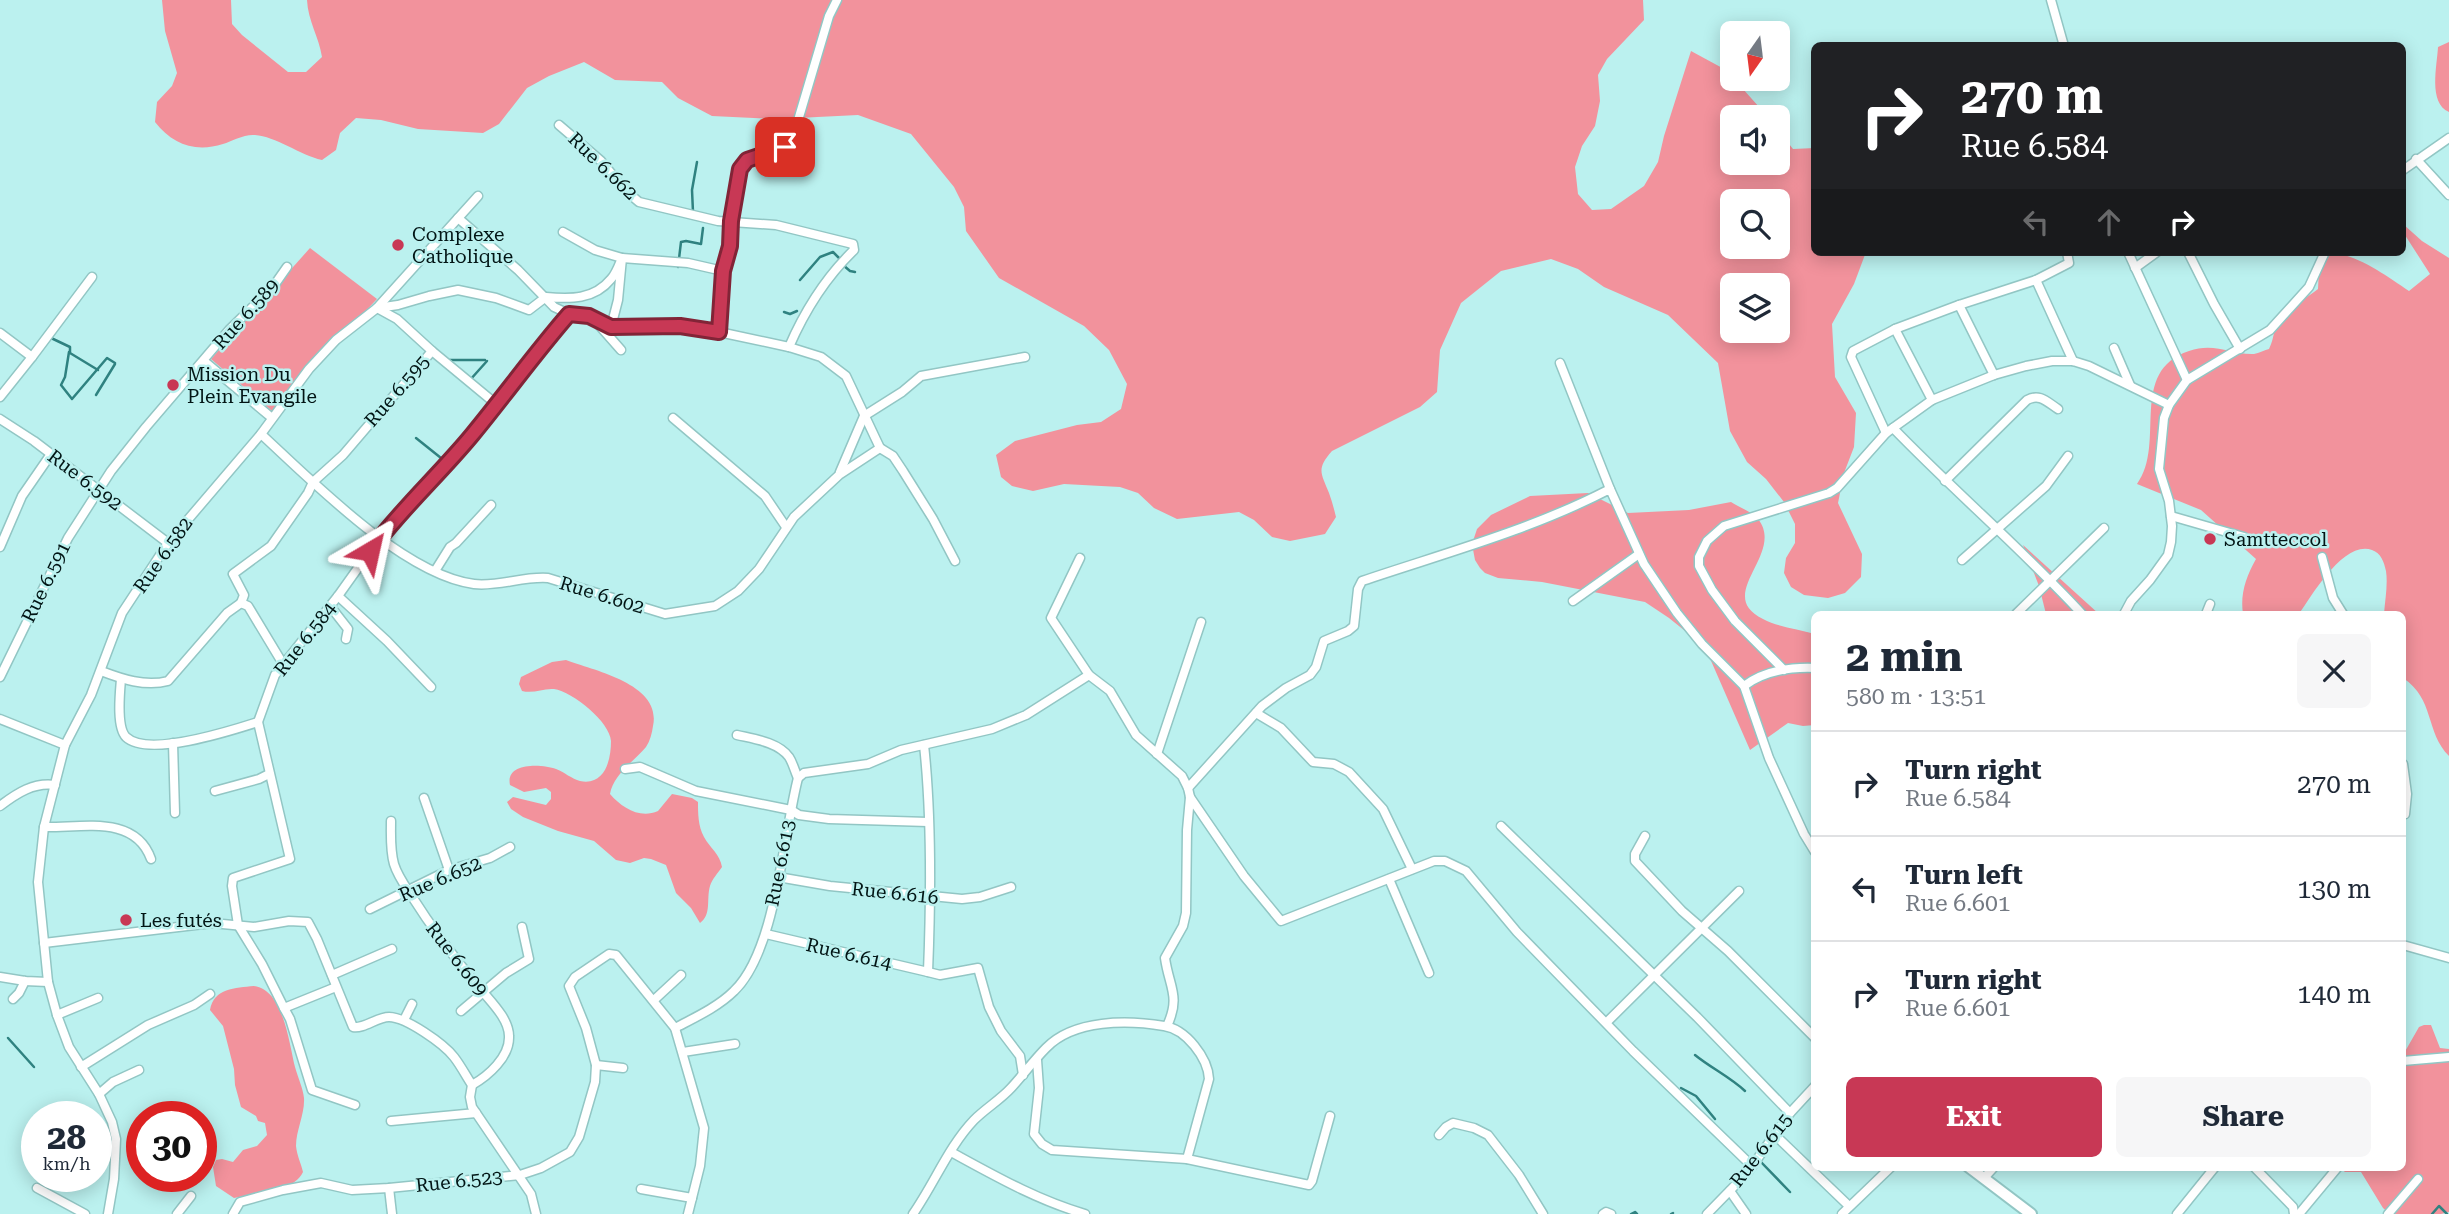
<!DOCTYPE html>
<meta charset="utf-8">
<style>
:root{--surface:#fff;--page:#f6f6f7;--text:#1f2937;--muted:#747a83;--line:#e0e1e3;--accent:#c83855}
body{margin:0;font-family:"Roboto Serif",serif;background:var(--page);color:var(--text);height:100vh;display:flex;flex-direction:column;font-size:26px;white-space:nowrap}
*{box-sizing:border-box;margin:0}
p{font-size:23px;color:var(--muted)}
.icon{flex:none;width:38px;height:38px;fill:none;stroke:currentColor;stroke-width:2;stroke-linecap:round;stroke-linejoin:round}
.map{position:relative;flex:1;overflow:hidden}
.panel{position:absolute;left:1811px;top:611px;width:595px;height:560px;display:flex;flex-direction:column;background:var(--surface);border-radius:10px;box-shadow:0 4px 18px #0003}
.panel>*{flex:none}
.top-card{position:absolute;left:1811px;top:42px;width:595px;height:214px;border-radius:10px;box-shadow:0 4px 18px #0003;background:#202124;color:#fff;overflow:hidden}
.needle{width:46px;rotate:194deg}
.controls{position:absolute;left:1720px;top:21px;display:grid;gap:14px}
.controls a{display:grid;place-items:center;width:70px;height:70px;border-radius:10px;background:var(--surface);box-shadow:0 4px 18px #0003;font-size:35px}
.speed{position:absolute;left:21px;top:1101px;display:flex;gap:14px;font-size:35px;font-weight:700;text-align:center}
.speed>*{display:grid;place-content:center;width:91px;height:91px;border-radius:50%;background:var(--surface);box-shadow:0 4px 18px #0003;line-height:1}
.speed small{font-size:18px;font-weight:400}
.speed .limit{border:10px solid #d22;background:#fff;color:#111}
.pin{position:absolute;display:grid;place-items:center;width:60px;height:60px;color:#fff;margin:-30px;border-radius:14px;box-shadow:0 4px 10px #0006}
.me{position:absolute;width:77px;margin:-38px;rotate:36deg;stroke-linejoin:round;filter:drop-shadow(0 0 5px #0008)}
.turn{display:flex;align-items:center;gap:24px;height:147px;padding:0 35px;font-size:32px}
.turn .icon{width:91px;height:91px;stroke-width:2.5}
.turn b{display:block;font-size:49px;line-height:60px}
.lanes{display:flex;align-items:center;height:66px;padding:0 35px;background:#0003;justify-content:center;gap:35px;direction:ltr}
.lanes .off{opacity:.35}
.round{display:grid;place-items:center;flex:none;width:74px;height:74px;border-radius:10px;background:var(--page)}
.head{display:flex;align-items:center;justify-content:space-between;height:119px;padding:0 35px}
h1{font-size:42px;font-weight:700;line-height:52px}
.action{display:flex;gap:14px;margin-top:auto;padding:14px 35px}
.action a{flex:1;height:80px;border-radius:10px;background:var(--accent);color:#fff;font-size:28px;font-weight:700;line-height:80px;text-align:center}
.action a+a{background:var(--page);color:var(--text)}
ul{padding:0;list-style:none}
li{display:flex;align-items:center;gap:21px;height:105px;padding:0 35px;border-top:2px solid var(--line)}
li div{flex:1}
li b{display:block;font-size:26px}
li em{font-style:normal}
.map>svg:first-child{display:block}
</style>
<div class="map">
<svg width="2449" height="1214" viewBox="0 0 2449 1214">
<rect width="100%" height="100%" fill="#bbf1ef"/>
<g fill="#f2929c" fill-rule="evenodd">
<path d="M162,0h69l1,24 10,11 46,37h18l16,-15c-3,-20 -14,-36 -15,-57h1336l1,20 -37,39 -9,16 2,26 -5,25 -13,20 -7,21 3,27 14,16 19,-1 33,-23 14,-24 6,-26 27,-85 35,19 42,47h-36v46h46v-33l15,19 22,-1v104h51l-12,32 -22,40 3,53 21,36 -2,34 -10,26 -6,30 24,51 -1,23 -16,16 -17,5 -24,-3 -13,-8 -7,-14 2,-15 9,-15v-19l-11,-22 -18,-23 -19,-17 -17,-31 -12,-68 -50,-48 -64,-28 -26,-18 -27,-10 -50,12 -40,32 -21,47 -3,42 -17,15 -88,44c-16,18 -11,22 -3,42 3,8 5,16 7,24l-11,17 -35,7 -18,-4 -18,-17 -15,-8 -62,7 -23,-11 -16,-15 -18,-6 -56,-3 -31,7 -21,-5 -11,-9 -5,-22 19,-14 62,-16 24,-3 20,-13 6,-25 -18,-34 -25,-24 -85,-48 -33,-47 -2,-24 -10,-20 -43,-53 -53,-19 -81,4 -65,-3 -34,-18 -16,-16 -47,-2 -31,-18 -35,14 -22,12 -28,36 -16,9 -65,-4 -37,-9 -25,-2 -16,15 -4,17 -14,10c-22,-5 -47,-24 -67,-25 -11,-1 -23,6 -32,9 -28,9 -51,0 -68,-22l2,-20 15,-16 5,-13 -12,-42zM1732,201h46v46h-46zM1732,285h46v46h-46z"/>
<path d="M2449,42v70c-21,-9 -12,-46 -11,-65z"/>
<path d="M2403,224l19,17 27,17v498c-24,-24 -14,-57 -46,-78v-64h-19c1,-14 4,-29 2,-43 -2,-9 -5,-18 -14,-21 -28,-10 -60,45 -73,64h-56c-3,-20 3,-37 13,-55l-55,-49 -64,-26c30,-41 -10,-112 52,-133 26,-9 42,4 65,3 5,-1 11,-4 15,-5 4,-8 4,-14 7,-22 5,-16 30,-28 42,-38l1,-22 5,-15c31,0 61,23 85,39l21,-17 -27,-42z"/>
<polygon points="310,248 377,299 272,411 211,359"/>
<path d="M1588,493l40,20 61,-3 42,-8c8,5 21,10 27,17 28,35 -45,76 5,100 15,8 35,10 52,15v91l-12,1 -15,-3 -38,27 -45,-103 -36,-29 -24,-16 -103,-20 -44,-4 -13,-5 -5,-5 -5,-8 -3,-16 5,-15 14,-14 39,-19z"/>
<polygon points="2023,545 2099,614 2046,614 2039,586"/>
<path d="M566,660c29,11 96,24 87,66 -1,7 -3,15 -7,21 -12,14 -33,28 -36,47 12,14 30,25 48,17l14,-17 20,4 6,4c0,11 0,24 6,35 6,11 16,17 18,30 -4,6 -10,12 -12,19 -4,14 2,28 -10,37l-9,-15 -15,-15 -10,-28 -15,-6 -7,-1 -14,5 -14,-3 -22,-19 -36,-10 -35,-14 -12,-8 -4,-7 6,-5 33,8 5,-6v-7l-5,-4 -22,4 -14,-7c-5,-23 32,-21 46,-16 8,3 16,10 24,12 25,5 31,-21 31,-40 -1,-19 -38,-49 -57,-52 -11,-1 -20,5 -32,2l-3,-7 2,-7 31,-15z"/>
<path d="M254,986c30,4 35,58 41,81 3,11 8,21 9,31 1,16 -8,32 -8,48 1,10 5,17 7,26 -10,21 -49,22 -69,26l-18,-12 -3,-19 3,-7 6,-1 11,3 10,-12 14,-4 10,-11 -2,-12 -7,-2 -2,-5 -15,-9 -6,-22 -1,-16 -11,-43 -13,-16c4,-22 25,-22 44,-24z"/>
<polygon points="2424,1025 2431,1025 2440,1048 2449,1049 2449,1212 2441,1214 2390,1214 2383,1208 2361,1172 2344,1172 2348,1167 2403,1167 2403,1055 2419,1027"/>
</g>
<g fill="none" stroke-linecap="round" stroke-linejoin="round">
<g stroke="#2f8280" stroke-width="2.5">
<polyline points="693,212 692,190 697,162"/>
<polyline points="843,265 850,271 855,272"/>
<polyline points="678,267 681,242 686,241 701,244 703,228"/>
<polyline points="800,280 820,257 833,252 840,259"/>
<polyline points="784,312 790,314 797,311"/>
<polyline points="49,337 70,347 70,353 98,370"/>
<polyline points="69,352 65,377 61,385 72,399 107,358 115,363"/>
<polyline points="450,360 485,360"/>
<polyline points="470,380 487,361"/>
<polyline points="96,395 115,364"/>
<polyline points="416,438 446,462"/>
<polyline points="8,1038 34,1067"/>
<path d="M1695,1055c16,13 35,22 50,36"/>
<polyline points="1681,1088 1696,1096 1715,1119"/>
<polyline points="1760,1161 1790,1192"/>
<polyline points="1631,1214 1635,1212 1637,1214"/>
<polyline points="1671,1214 1673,1213"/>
<polyline points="2432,1214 2439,1206 2447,1214"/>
</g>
<defs>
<g id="street">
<polyline points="2051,0 2064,46"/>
<path d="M559,125l42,36 25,30 13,11 79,19 58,4 77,19 1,6c-29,28 -49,60 -65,97"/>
<polyline points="2416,159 2449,195"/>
<polyline points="2403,170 2449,138"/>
<polyline points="563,232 595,250 622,258 618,300 611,327"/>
<polyline points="2128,252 2187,380"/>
<polyline points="2188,252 2214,304 2240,349"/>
<polyline points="2135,268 2157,252"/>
<polyline points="2036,280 2073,361"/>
<polyline points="1959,305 1994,375"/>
<polyline points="599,325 621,350"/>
<polyline points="1895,329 1932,400"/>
<polyline points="719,332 723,271 730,246 731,221 740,169 747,160 791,144 829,16 837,0"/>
<polyline points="0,333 32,357 0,397"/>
<polyline points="2114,348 2130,385"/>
<polyline points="432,351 496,404"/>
<polyline points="32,357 92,277"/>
<polyline points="204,361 272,418"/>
<polyline points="1560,363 1610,489"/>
<polyline points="673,418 765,496 786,527"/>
<polyline points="0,419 34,441 168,543"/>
<path d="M1893,428c62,64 129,121 189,186"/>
<polyline points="1886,433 1851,357 1853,351 1895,329 1959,305 2036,280 2069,263 2067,252"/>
<path d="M261,434c51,47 143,141 213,150 25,3 49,-8 74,-6l117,36 50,-8 23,-15 21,-22 35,-52 45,-42 41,-27 -34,-72 -25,-19 -32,-10 -70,-15 -39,-6 -69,1 -22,-11 -20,-2 -15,-7 -36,-37 -60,-52"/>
<polyline points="880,448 893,456 903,471 933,519 955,561"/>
<polyline points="840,472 864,416 902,392 921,376 1025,357"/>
<path d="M1945,481l82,-81c13,-7 20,2 31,9"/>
<polyline points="2171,516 2244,537"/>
<polyline points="0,547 22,496 51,454"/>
<polyline points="2322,557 2333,598 2343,614"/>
<path d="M1080,558l-29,60 38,57 21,16 26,44 46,41 6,12 2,9 -3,33 -1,83 -3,13 -18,32c4,29 16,38 2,68"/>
<polyline points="1962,560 2046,486 2068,456"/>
<polyline points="435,571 450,547 456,543 491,505"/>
<polyline points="338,596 387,641 431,687"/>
<polyline points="1573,601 1639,554"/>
<polyline points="241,603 244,595 233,574 271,546 308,493 313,482 343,455 432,351 397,319 377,308 478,196"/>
<polyline points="330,606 348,629 346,639"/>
<polyline points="2016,614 2104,528"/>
<polyline points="2124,614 2131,601 2150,580 2168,555 2171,542 2172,526 2169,501 2159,469 2164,418 2169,405 2187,380 2270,330 2309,287 2325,252"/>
<polyline points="2206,614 2210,604"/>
<polyline points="1784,670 1735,621 1712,590 1699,566 1699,557 1707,541 1724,526 1829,493 1837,488 1886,433 1932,400 1994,375 2026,366 2052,361 2073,361 2089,366 2169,405"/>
<path d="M101,671c21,8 44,16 67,10l59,-68 14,-10 7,3 35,58"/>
<polyline points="0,677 68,538 111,471 146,427 229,330 273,287 287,267"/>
<path d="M121,679c-1,13 -5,48 5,58 22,21 107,-7 132,-15"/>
<path d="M1744,686c20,-15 46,-19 71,-18"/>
<polyline points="1256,713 1281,728 1313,762 1334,764 1349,772 1383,809 1412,869"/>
<polyline points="0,719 65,745"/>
<path d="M737,735c17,4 41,7 52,22 4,6 6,15 9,21"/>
<polyline points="173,743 175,813"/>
<polyline points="1157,754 1201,622"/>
<polyline points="2403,764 2407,794 2405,814"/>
<polyline points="625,769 640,767 696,791 791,810 799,815 829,819 928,822"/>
<path d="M1188,788l74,-82 24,-18 24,-13 6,-8 8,-26 24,-10 6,-5 4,-37 4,-8c83,-28 169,-51 248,-92l34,75 33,49 25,31 42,42 25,72 35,76 11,18"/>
<polyline points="215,791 259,779 269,774"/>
<polyline points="1190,797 1244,876 1281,921 1434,861 1445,861 1466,871 1517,932 1633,1051 1752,1166"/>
<polyline points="424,798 449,870"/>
<path d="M0,806c17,-13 34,-24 55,-21"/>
<path d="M391,821c0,14 -1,29 3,43 3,10 9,19 15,28 21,33 44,65 70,95 10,13 30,31 30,49 1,21 -21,40 -37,49"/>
<polyline points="1501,826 1697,1017 1790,1113"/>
<path d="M44,827c37,1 91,-13 107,32"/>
<polyline points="1645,836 1635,854 1635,861 1682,911 1728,951 1815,1038"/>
<polyline points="778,877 830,886 962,899 980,897 1011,887"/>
<polyline points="1389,879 1429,973"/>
<polyline points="370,909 449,870 490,858 510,847"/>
<path d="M766,934l162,38c3,-74 4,-153 -4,-227"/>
<path d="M44,943l168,-20 42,4 35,-6 19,1 9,17 36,88c11,2 24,-10 36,-10 17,0 55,27 65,40 7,9 12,19 18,28l-2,12 2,10 59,87 5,20"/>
<polyline points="2403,945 2449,958"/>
<polyline points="928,972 940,975 978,968 989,1007 1001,1031 1020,1056 1023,1075"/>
<polyline points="332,975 392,949"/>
<polyline points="0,977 25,981 48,982"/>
<polyline points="336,987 284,1008 262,964 238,925 232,886 233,878 290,859 258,722 275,675 338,596 385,530 473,434 540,347 569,314"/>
<polyline points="13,999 19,993 25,981"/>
<polyline points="654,1000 681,975"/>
<polyline points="284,1008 290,1019 312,1090 355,1105"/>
<polyline points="461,1011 506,973 529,959 522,927"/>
<polyline points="57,1015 98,998"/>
<polyline points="404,1020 412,1004"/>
<polyline points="1607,1022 1739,891"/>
<polyline points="683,1052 735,1044"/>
<polyline points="1037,1060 1039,1088 1034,1134 1042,1144 1052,1150 1187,1159 1309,1185 1312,1181 1330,1116"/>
<polyline points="2403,1061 2449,1057"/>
<polyline points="596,1065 586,1028 569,986 575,977 609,954 616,955 675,1028"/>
<polyline points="81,1067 148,1025 194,1005 210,994"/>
<polyline points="99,1094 113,1082 139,1070"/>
<polyline points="391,1121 476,1113"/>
<polyline points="1439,1135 1446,1127 1453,1123 1474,1128 1488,1135 1519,1175 1543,1214"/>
<polyline points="1775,1135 1849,1206"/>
<path d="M951,1152c44,24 86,48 134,62"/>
<polyline points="2254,1167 2293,1207 2294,1214"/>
<polyline points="1984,1178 1994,1167"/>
<polyline points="37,1188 85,1214"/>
<polyline points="389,1188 392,1214"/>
<polyline points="641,1189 692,1198"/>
<polyline points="1730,1191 1746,1214"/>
<path d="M108,1214l6,-35 2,-40 -4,-17 -13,-28 -30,-47 -12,-32 -9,-33 -10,-100 6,-55 21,-82 26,-50 31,-82 46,-70 93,-109 48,-65 27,-29 41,-32 21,-3 31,-9 29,-6 38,8 33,12 17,-13c24,2 48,3 65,-18 5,-5 8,-14 11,-21l66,5 35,8"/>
<polyline points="177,1214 191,1196"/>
<polyline points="233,1214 240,1202 283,1190 321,1183 352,1190 389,1188 520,1175 541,1168 570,1152 579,1137 595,1082 596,1065 623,1068"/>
<path d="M688,1214l12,-48 4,-38 -29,-100c19,-10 43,-21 59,-37 42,-40 49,-155 64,-213l6,-5 64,-9 33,-14 91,-21 34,-14 63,-40"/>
<path d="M913,1214c21,-30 36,-68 61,-94 12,-12 26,-20 37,-32 12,-13 23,-28 35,-40 28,-29 82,-28 118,-22 22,3 44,32 45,53l-22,80"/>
<polyline points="1603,1214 1606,1212 1611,1214"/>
<polyline points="1707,1214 1748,1172 1790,1113 1815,1086"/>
<polyline points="1842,1214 1891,1167"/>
<polyline points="2177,1214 2215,1167"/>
<polyline points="2299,1214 2338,1167"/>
<polyline points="2388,1214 2418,1179"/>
</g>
<polyline id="secondary" points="1969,1167 2031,1214"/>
</defs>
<use href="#street" stroke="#92c6c4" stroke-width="11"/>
<use href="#secondary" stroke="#92c6c4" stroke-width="14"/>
<use href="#street" stroke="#fff" stroke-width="8"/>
<use href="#secondary" stroke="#fff" stroke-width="10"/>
</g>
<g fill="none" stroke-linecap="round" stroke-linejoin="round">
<defs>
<path id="route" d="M370,551c31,-42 69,-76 102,-116 33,-40 63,-82 97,-121l20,2 22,11 69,-1 39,6 4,-61 7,-25 1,-25 9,-52 7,-9 38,-13"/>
</defs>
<use href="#route" stroke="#822437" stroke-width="18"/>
<use href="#route" stroke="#c83855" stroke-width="12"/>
</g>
<g fill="#c83855" stroke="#bbf1ef" stroke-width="2.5">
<circle cx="398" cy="245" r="7"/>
<circle cx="173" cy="385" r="7"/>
<circle cx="2210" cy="539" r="7"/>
<circle cx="126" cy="920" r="7"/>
</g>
<g text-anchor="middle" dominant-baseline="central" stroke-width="5" stroke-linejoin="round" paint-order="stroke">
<g font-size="19" fill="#021515" stroke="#bbf1ef">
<text transform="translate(603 166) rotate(44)">Rue 6.662</text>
<text transform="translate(246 314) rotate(-48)">Rue 6.589</text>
<text transform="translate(397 391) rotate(-49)">Rue 6.595</text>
<text transform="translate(85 480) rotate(37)">Rue 6.592</text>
<text transform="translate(163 555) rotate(-55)">Rue 6.582</text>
<text transform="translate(46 582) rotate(-64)">Rue 6.591</text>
<text transform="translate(602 595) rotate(17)">Rue 6.602</text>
<text transform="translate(305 639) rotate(-52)">Rue 6.584</text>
<text transform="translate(780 863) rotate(-79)">Rue 6.613</text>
<text transform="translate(440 879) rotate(-23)">Rue 6.652</text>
<text transform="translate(895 893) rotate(6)">Rue 6.616</text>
<text transform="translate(849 954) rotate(13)">Rue 6.614</text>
<text transform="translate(457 959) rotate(52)">Rue 6.609</text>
<text transform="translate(1761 1150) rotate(-52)">Rue 6.615</text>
<text transform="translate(459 1181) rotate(-6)">Rue 6.523</text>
</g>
<g font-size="19" fill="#021515" stroke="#bbf1ef" text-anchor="start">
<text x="412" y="234">Complexe<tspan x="412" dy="22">Catholique</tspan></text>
<text x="187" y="374">Mission Du<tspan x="187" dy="22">Plein Evangile</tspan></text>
<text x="2224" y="539">Samtteccol</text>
<text x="140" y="920">Les futés</text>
</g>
</g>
</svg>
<div class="controls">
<a><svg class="needle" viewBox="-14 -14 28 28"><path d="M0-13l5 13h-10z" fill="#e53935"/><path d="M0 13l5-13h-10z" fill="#747a83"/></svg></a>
<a><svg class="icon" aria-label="sound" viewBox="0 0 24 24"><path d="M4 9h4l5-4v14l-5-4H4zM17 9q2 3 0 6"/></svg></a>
<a><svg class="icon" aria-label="search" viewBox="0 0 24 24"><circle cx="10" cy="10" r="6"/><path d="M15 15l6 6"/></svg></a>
<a><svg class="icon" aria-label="layers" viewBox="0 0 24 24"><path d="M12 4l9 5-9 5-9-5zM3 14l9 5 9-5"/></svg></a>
</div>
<div class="speed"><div>28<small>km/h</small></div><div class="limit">30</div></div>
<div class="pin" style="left:785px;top:147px;background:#d93025"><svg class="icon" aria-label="arrive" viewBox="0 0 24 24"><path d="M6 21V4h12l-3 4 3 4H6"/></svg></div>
<svg class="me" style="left:370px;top:551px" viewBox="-20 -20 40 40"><path d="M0-17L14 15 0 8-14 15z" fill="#c83855" stroke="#fff" stroke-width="4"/></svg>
<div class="top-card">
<div class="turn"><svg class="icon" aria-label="right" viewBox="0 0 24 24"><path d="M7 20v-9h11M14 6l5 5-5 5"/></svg><div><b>270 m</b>Rue 6.584</div></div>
<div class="lanes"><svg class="icon off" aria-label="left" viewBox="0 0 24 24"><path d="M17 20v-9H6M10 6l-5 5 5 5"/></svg><svg class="icon off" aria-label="ahead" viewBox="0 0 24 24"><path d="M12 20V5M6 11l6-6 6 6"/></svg><svg class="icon" aria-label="right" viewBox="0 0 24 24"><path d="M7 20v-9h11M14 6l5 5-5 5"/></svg></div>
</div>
<section class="panel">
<div class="head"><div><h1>2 min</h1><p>580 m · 13:51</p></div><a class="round"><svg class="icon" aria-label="close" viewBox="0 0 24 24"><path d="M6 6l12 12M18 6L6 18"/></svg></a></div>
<ul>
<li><svg class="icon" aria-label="right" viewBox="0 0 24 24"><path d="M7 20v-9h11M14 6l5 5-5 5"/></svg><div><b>Turn right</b><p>Rue 6.584</p></div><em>270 m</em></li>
<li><svg class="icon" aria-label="left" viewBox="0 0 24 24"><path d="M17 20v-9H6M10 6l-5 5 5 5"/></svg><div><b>Turn left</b><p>Rue 6.601</p></div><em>130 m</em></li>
<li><svg class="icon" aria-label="right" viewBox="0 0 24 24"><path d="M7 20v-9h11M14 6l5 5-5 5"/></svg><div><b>Turn right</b><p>Rue 6.601</p></div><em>140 m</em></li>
</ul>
<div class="action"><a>Exit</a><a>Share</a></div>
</section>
</div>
